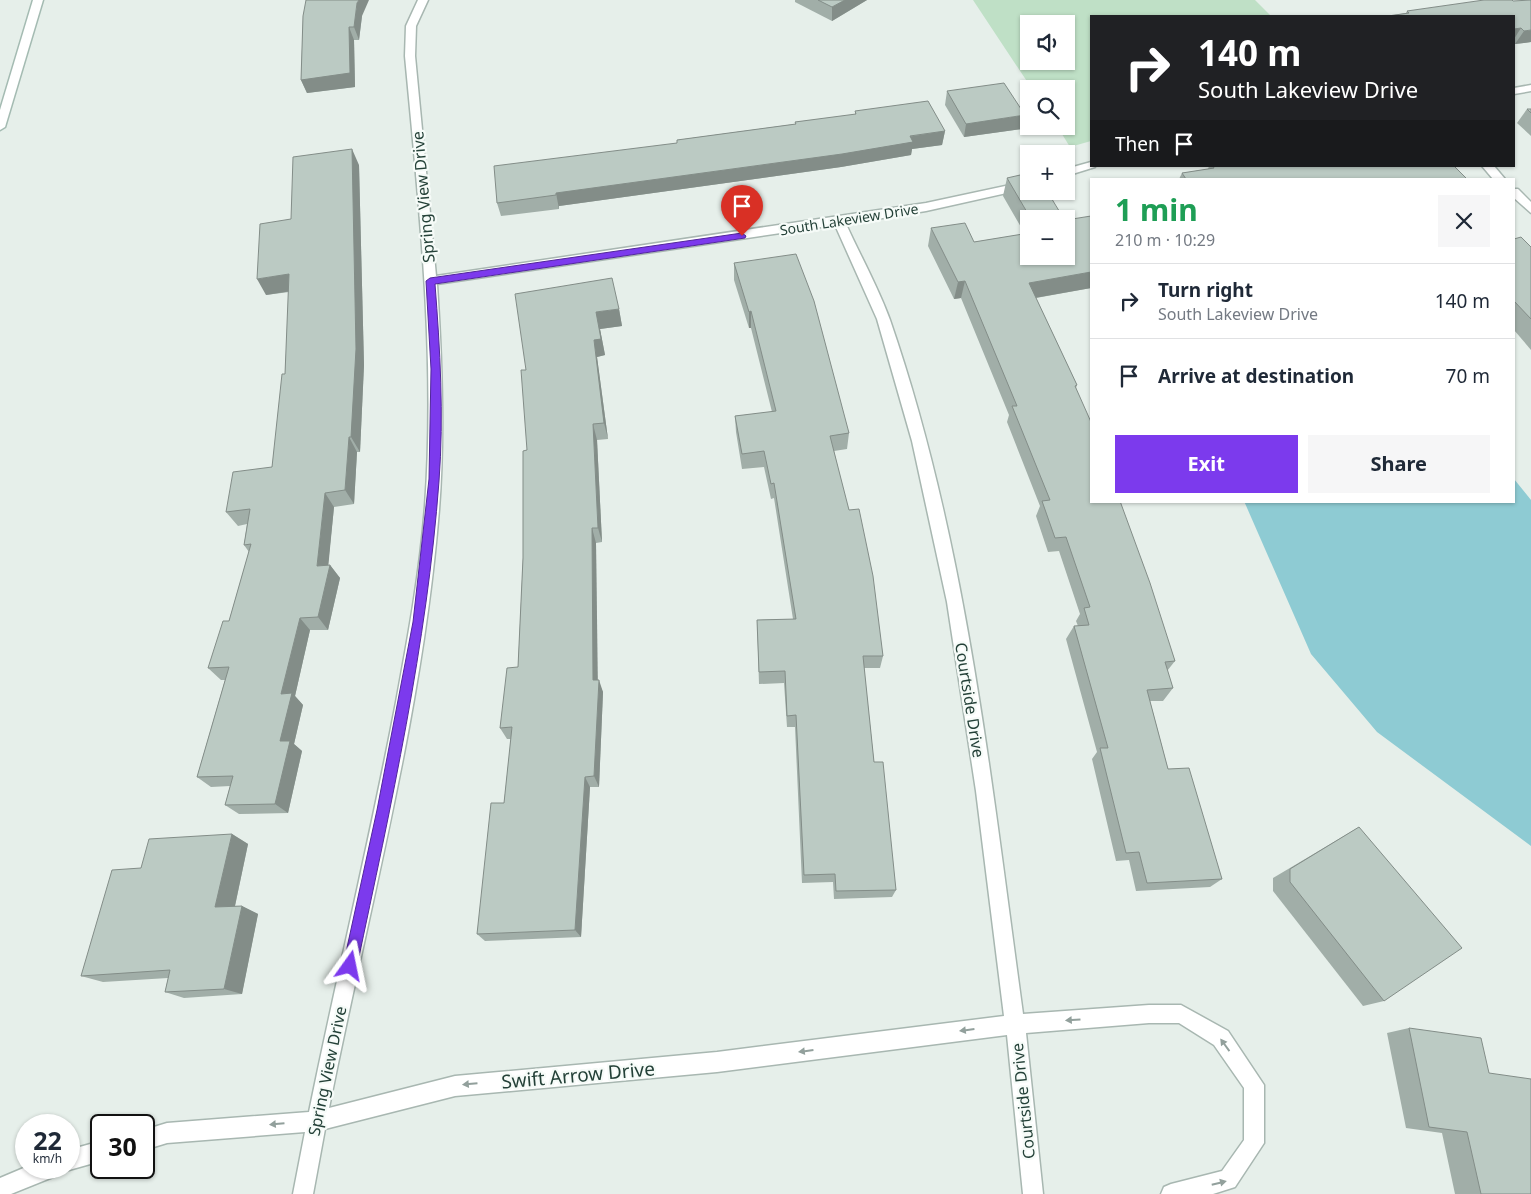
<!DOCTYPE html>
<meta charset="utf-8">
<style>
:root{--surface:#fff;--page:#f6f6f7;--text:#1f2937;--muted:#747a83;--line:#e0e1e3;--accent:#7c3aed}
body{margin:0;font-family:"Noto Sans",sans-serif;background:var(--page);color:var(--text);height:100vh;display:flex;flex-direction:column;font-size:19px;white-space:nowrap}
*{box-sizing:border-box;margin:0}
p{font-size:16px;color:var(--muted)}
.icon{flex:none;width:28px;height:28px;fill:none;stroke:currentColor;stroke-width:2;stroke-linecap:round;stroke-linejoin:round}
.map{position:relative;flex:1;overflow:hidden}
.details{position:absolute;left:1090px;top:178px;width:425px;height:325px;display:flex;flex-direction:column;background:var(--surface);border-radius:0px;box-shadow:0 1px 4px #0004}
.details>*{flex:none}
.top-card{position:absolute;left:1090px;top:15px;width:425px;height:152px;border-radius:0px;box-shadow:0 1px 4px #0004;background:#202124;color:#fff;overflow:hidden}
.tools{position:absolute;left:1020px;top:15px;display:grid;gap:10px}
.tools a{display:grid;place-items:center;width:55px;height:55px;border-radius:0px;background:var(--surface);box-shadow:0 1px 4px #0004;font-size:25px}
.speed{position:absolute;left:15px;top:1114px;display:flex;gap:10px;font-size:25px;font-weight:700;text-align:center}
.speed>*{display:grid;place-content:center;width:65px;height:65px;border-radius:50%;background:var(--surface);box-shadow:0 1px 4px #0004;line-height:1}
.speed small{font-size:12px;font-weight:400}
.speed .limit{border:2px solid #111;border-radius:8px;background:#fff;color:#111}
.pin{position:absolute;display:grid;place-items:center;width:42px;height:42px;color:#fff;margin:-51px -21px;border-radius:50% 50% 50% 0;rotate:-45deg;box-shadow:0 0 5px #0007}
.pin .icon{rotate:45deg}
.me{position:absolute;width:55px;margin:-28px;rotate:12deg;stroke-linejoin:round;filter:drop-shadow(0 0 4px #0008)}
.turn{display:flex;align-items:center;gap:18px;height:105px;padding:0 25px;font-size:22px}
.turn .icon{width:65px;height:65px;stroke-width:2.5}
.turn b{display:block;font-size:35px;line-height:42px}
.then{display:flex;align-items:center;height:48px;padding:0 25px;background:#0003;gap:10px;font-size:19px}
.round{display:grid;place-items:center;flex:none;width:52px;height:52px;border-radius:0px;background:var(--page)}
.headline{display:flex;align-items:center;justify-content:space-between;height:85px;padding:0 25px}
h1{font-size:30px;font-weight:700;line-height:38px;color:#1e9e55}
.button{display:flex;gap:10px;margin-top:auto;padding:10px 25px}
.button a{flex:1;height:58px;border-radius:0px;background:var(--accent);color:#fff;font-size:20px;font-weight:700;line-height:58px;text-align:center}
.button a+a{background:var(--page);color:var(--text)}
ul{padding:0;list-style:none}
li{display:flex;align-items:center;gap:15px;height:75px;padding:0 25px;border-top:1px solid var(--line)}
li div{flex:1}
li b{display:block;font-size:19px}
li em{font-style:normal}
.map>svg:first-child{display:block}
</style>
<div class="map">
<svg width="1531" height="1194" viewBox="0 0 1531 1194">
<rect width="100%" height="100%" fill="#e6efea"/>
<path fill="#bfe0c6" fill-rule="evenodd" d="M973,0h282l16,16h-180v125l-21,6 -13,-21h9v-37h-34zM1029,24h37v37h-37z"/>
<polygon fill="#8ecbd3" points="1514,479 1531,500 1531,846 1377,732 1311,654 1244,501 1514,501"/>
<g fill="none" stroke-linecap="round" stroke-linejoin="round">
<defs>
<g id="street">
<path d="M418,0h10l-12,26 -1,30 21,220 490,-73 103,-22v7l-103,23 -80,13c14,31 32,63 44,96 77,223 101,462 133,694l126,-9h32l47,26 36,54v58l-29,44 -22,7h-52l3,-7 7,-3 51,-13 22,-31v-52l-30,-43 -35,-22h-30l-123,10 17,161h-20l-16,-159 -290,37 -262,24 -130,33 -12,65h-20l12,-62 -138,11 -23,7v-20l23,-7 142,-11c28,-137 61,-273 87,-410 12,-65 24,-130 29,-196 11,-151 -6,-300 -20,-450l1,-30zM835,225l42,94 35,122 35,161 29,189 28,225 -287,36 -262,24 -126,32c39,-198 94,-396 110,-598 6,-75 3,-151 -2,-226z"/>
<polygon points="1531,85 1531,91 1514,94 1514,88"/>
<polygon points="1091,162 1091,166 1095,167 1066,176 1066,169"/>
<polygon points="1482,166 1494,166 1505,179 1493,179"/>
<polygon points="1514,189 1518,189 1531,202 1531,213 1514,198"/>
<polygon points="101,1141 101,1161 69,1170 63,1168 69,1168 69,1150"/>
<polygon points="26,1167 61,1168 58,1175 11,1194 0,1194 0,1178"/>
</g>
<polygon id="secondary" points="33,0 43,0 5,127 0,130 0,110"/>
</defs>
<use href="#street" stroke="#a8b7b1" stroke-width="3"/>
<use href="#secondary" stroke="#a4bbb2" stroke-width="3"/>
<use href="#street" fill="#fff" fill-rule="evenodd"/>
<use href="#secondary" fill="#fff" fill-rule="evenodd"/>
</g>
<g fill="#a1aea8">
<polygon points="795,0 867,0 832,21 795,2"/>
<polygon points="1512,0 1531,42 1515,44 1514,43 1514,16 1388,16 1406,13 1407,11"/>
<polygon points="303,16 362,16 359,40 354,40 355,87 307,93 301,80"/>
<polygon points="947,91 1022,129 964,137 945,105"/>
<polygon points="1527,109 1531,109 1531,136 1517,123"/>
<polygon points="855,111 945,131 942,145 912,149 911,155 841,167 559,206 559,209 501,216 497,203 677,143 677,140 795,124 795,122 855,115"/>
<polygon points="359,165 364,365 360,452 357,452 354,504 334,507 328,565 330,565 340,578 328,630 310,630 295,696 303,705 294,744 302,751 288,813 239,814 225,805 230,786 211,787 197,777 225,680 221,680 208,668 229,621 249,552 244,545 247,524 238,526 226,512 272,467 285,374 289,292 266,295 291,219"/>
<polygon points="1209,166 1454,166 1467,179 1179,179 1182,173 1208,169"/>
<polygon points="1007,178 1064,219 1029,219 1029,256 1091,216 1091,288 1036,298 1077,385 1076,388 1175,661 1167,671 1173,688 1163,701 1150,701 1168,769 1222,879 1210,887 1136,891 1129,860 1116,861 1092,759 1097,752 1066,639 1074,626 1078,626 1076,621 1080,614 1059,551 1048,552 1036,516 1040,506 1007,422 1009,415 961,298 954,299 928,246 931,228 974,242 1025,234 1003,196"/>
<polygon points="1514,239 1531,247 1531,350 1514,330"/>
<polygon points="734,263 849,433 847,449 834,451 883,656 880,668 864,668 874,762 896,890 892,897 834,899 833,882 802,883 795,727 787,727 784,683 759,684 757,620 793,619 774,498 771,499 764,467 742,469 736,432 735,416 772,412 751,328 749,328 734,280"/>
<polygon points="619,309 622,326 600,329 605,355 597,357 608,439 597,440 602,542 596,543 597,680 603,692 599,787 590,787 581,937 485,941 477,934 504,803 511,739 507,739 500,728 518,667 523,558 527,450 526,370"/>
<polygon points="1359,827 1384,1001 1363,1006 1273,891 1273,878"/>
<polygon points="232,834 248,844 235,906 242,906 258,914 242,994 184,998 165,992 168,978 103,982 81,976 141,868"/>
<polygon points="1409,1028 1489,1073 1531,1194 1455,1194 1442,1133 1406,1128 1387,1033"/>
</g>
<g fill="#838d88">
<polygon points="359,0 369,0 362,16 359,40 354,27 357,3"/>
<polygon points="845,0 867,0 832,21 832,7"/>
<polygon points="349,27 354,40 355,87 307,93 301,80"/>
<polygon points="1521,28 1514,39 1514,29"/>
<polygon points="1531,30 1531,42 1515,44 1524,31"/>
<polygon points="1025,115 1022,129 964,137 966,124"/>
<polygon points="945,131 942,145 912,149 911,155 841,167 559,206 559,209 556,193"/>
<polygon points="352,149 359,165 364,365 360,452 351,437"/>
<polygon points="1091,272 1091,288 1023,300 1029,283"/>
<polygon points="289,274 298,290 266,295 257,279"/>
<polygon points="965,281 961,298 954,299 958,282"/>
<polygon points="619,309 622,326 600,329 605,355 597,357 608,439 604,423 594,340 596,312"/>
<polygon points="751,311 751,328 749,328 749,312"/>
<polygon points="593,424 597,440 602,542 598,528"/>
<polygon points="349,437 357,452 354,504 345,490"/>
<polygon points="325,493 334,507 327,579 317,566"/>
<polygon points="592,528 596,543 598,692 593,680"/>
<polygon points="330,565 340,578 328,630 318,617"/>
<polygon points="300,618 310,630 295,696 303,705 294,744 302,751 288,813 275,804 280,741 281,694"/>
<polygon points="599,680 603,692 599,787 594,776"/>
<polygon points="585,777 590,787 581,937 575,930"/>
<polygon points="232,834 248,844 233,915 215,907"/>
<polygon points="242,906 258,914 242,994 224,989"/>
</g>
<g fill="#bbcac3" stroke="#838d88">
<polygon points="306,0 359,0 357,3 354,27 349,27 350,73 301,80 303,16"/>
<polygon points="818,0 845,0 832,7"/>
<polygon points="1484,0 1512,0 1513,1 1531,0 1531,30 1524,31 1521,28 1514,29 1514,16 1388,16 1409,13 1407,11"/>
<polygon points="1004,83 1025,115 966,124 947,91"/>
<polygon points="928,101 945,131 910,136 913,142 842,154 556,193 556,195 497,203 494,166 677,143 677,140 796,124 795,122 856,114 855,111"/>
<polygon points="1527,109 1531,109 1531,113"/>
<polygon points="352,149 356,349 351,437 349,437 345,490 325,493 317,566 330,565 318,617 300,618 281,694 292,693 280,741 290,741 275,804 225,805 233,776 197,777 229,667 208,668 223,621 229,621 251,544 244,545 250,509 226,512 233,472 272,467 282,374 285,374 289,274 257,279 260,224 291,219 293,157"/>
<polygon points="1213,166 1454,166 1467,179 1186,179 1182,173 1214,168"/>
<polygon points="1029,173 1029,191 1047,191 1064,219 1031,219 1007,178"/>
<polygon points="1091,216 1091,272 1029,283 1077,385 1075,386 1091,422 1091,501 1120,501 1150,583 1175,661 1165,662 1173,688 1147,690 1168,769 1189,768 1222,879 1147,883 1139,852 1126,853 1100,748 1108,748 1074,626 1089,625 1084,608 1090,607 1066,537 1055,538 1042,501 1050,500 1012,406 1017,406 965,281 958,282 931,228 965,223 974,242 1029,233 1029,256 1066,256 1066,220"/>
<polygon points="1521,237 1531,247 1531,319 1514,301 1514,239"/>
<polygon points="796,254 814,301 849,433 830,436 849,510 859,509 873,576 883,656 863,656 874,762 883,762 896,890 836,891 835,874 804,875 796,715 787,716 785,671 759,672 757,620 796,619 774,483 771,484 764,451 742,454 735,416 776,411 751,311 749,312 734,263"/>
<polygon points="612,278 619,309 596,312 601,339 594,340 604,423 593,424 598,528 592,528 593,680 599,680 594,776 585,777 575,930 477,934 491,803 504,803 512,727 500,728 507,668 518,667 523,558 523,451 527,450 521,370 526,370 515,294"/>
<polygon points="1359,827 1462,948 1384,1001 1290,882 1290,869"/>
<polygon points="232,834 215,907 242,906 224,989 165,992 170,970 81,976 112,870 141,868 149,839"/>
<polygon points="1409,1028 1481,1038 1489,1073 1531,1079 1531,1194 1481,1194 1467,1132 1429,1127"/>
</g>
<defs><path id="oneway-solid" d="M-6-.8H1V-3.2L6.5 0L1 3.2V.8H-6Z" transform="scale(1.25)"/></defs>
<g fill="#92a09c">
<use href="#oneway-solid" transform="translate(1073 1020) rotate(176)"/>
<use href="#oneway-solid" transform="translate(967 1030) rotate(173)"/>
<use href="#oneway-solid" transform="translate(1225 1045) rotate(-126)"/>
<use href="#oneway-solid" transform="translate(806 1051) rotate(173)"/>
<use href="#oneway-solid" transform="translate(470 1084) rotate(175)"/>
<use href="#oneway-solid" transform="translate(277 1124) rotate(175)"/>
<use href="#oneway-solid" transform="translate(1219 1183) rotate(-14)"/>
</g>
<path fill="#7c3aed" stroke="#51269a" d="M742,233l4,3 -1,2 -310,46c5,65 9,131 4,197 -12,163 -48,324 -82,485l-2,5 -5,2 -5,-2 -2,-5 34,-156 36,-188 16,-143 2,-110 -5,-88 4,-3z"/>
<g text-anchor="middle" dominant-baseline="central" stroke-width="4.5" stroke-linejoin="round" paint-order="stroke">
<g font-size="14" fill="#244138" stroke="#f6fbf8">
<text transform="translate(849 219) rotate(-9)">South Lakeview Drive</text>
</g>
<g font-size="16" fill="#244138" stroke="#f6fbf8">
<text transform="translate(423 197) rotate(-95)">Spring View Drive</text>
<text transform="translate(970 700) rotate(81)">Courtside Drive</text>
<text transform="translate(327 1071) rotate(-78)">Spring View Drive</text>
<text transform="translate(1023 1101) rotate(-96)">Courtside Drive</text>
</g>
<g font-size="19" fill="#244138" stroke="#f6fbf8">
<text transform="translate(578 1075) rotate(-5)">Swift Arrow Drive</text>
</g>
</g>
</svg>
<div class="tools">
<a><svg class="icon" aria-label="sound" viewBox="0 0 24 24"><path d="M4 9h4l5-4v14l-5-4H4zM17 9q2 3 0 6"/></svg></a>
<a><svg class="icon" aria-label="search" viewBox="0 0 24 24"><circle cx="10" cy="10" r="6"/><path d="M15 15l6 6"/></svg></a>
<a>+</a>
<a>−</a>
</div>
<div class="speed"><div>22<small>km/h</small></div><div class="limit">30</div></div>
<div class="pin" style="left:742px;top:236px;background:#d93025"><svg class="icon" aria-label="arrive" viewBox="0 0 24 24"><path d="M6 21V4h12l-3 4 3 4H6"/></svg></div>
<svg class="me" style="left:350px;top:966px" viewBox="-20 -20 40 40"><path d="M0-17L14 15 0 8-14 15z" fill="#7c3aed" stroke="#fff" stroke-width="4"/></svg>
<div class="top-card">
<div class="turn"><svg class="icon" aria-label="right" viewBox="0 0 24 24"><path d="M7 20v-9h11M14 6l5 5-5 5"/></svg><div><b>140 m</b>South Lakeview Drive</div></div>
<div class="then">Then<svg class="icon" aria-label="arrive" viewBox="0 0 24 24"><path d="M6 21V4h12l-3 4 3 4H6"/></svg></div>
</div>
<section class="details">
<div class="headline"><div><h1>1 min</h1><p>210 m · 10:29</p></div><a class="round"><svg class="icon" aria-label="close" viewBox="0 0 24 24"><path d="M6 6l12 12M18 6L6 18"/></svg></a></div>
<ul>
<li><svg class="icon" aria-label="right" viewBox="0 0 24 24"><path d="M7 20v-9h11M14 6l5 5-5 5"/></svg><div><b>Turn right</b><p>South Lakeview Drive</p></div><em>140 m</em></li>
<li><svg class="icon" aria-label="arrive" viewBox="0 0 24 24"><path d="M6 21V4h12l-3 4 3 4H6"/></svg><div><b>Arrive at destination</b></div><em>70 m</em></li>
</ul>
<div class="button"><a>Exit</a><a>Share</a></div>
</section>
</div>
